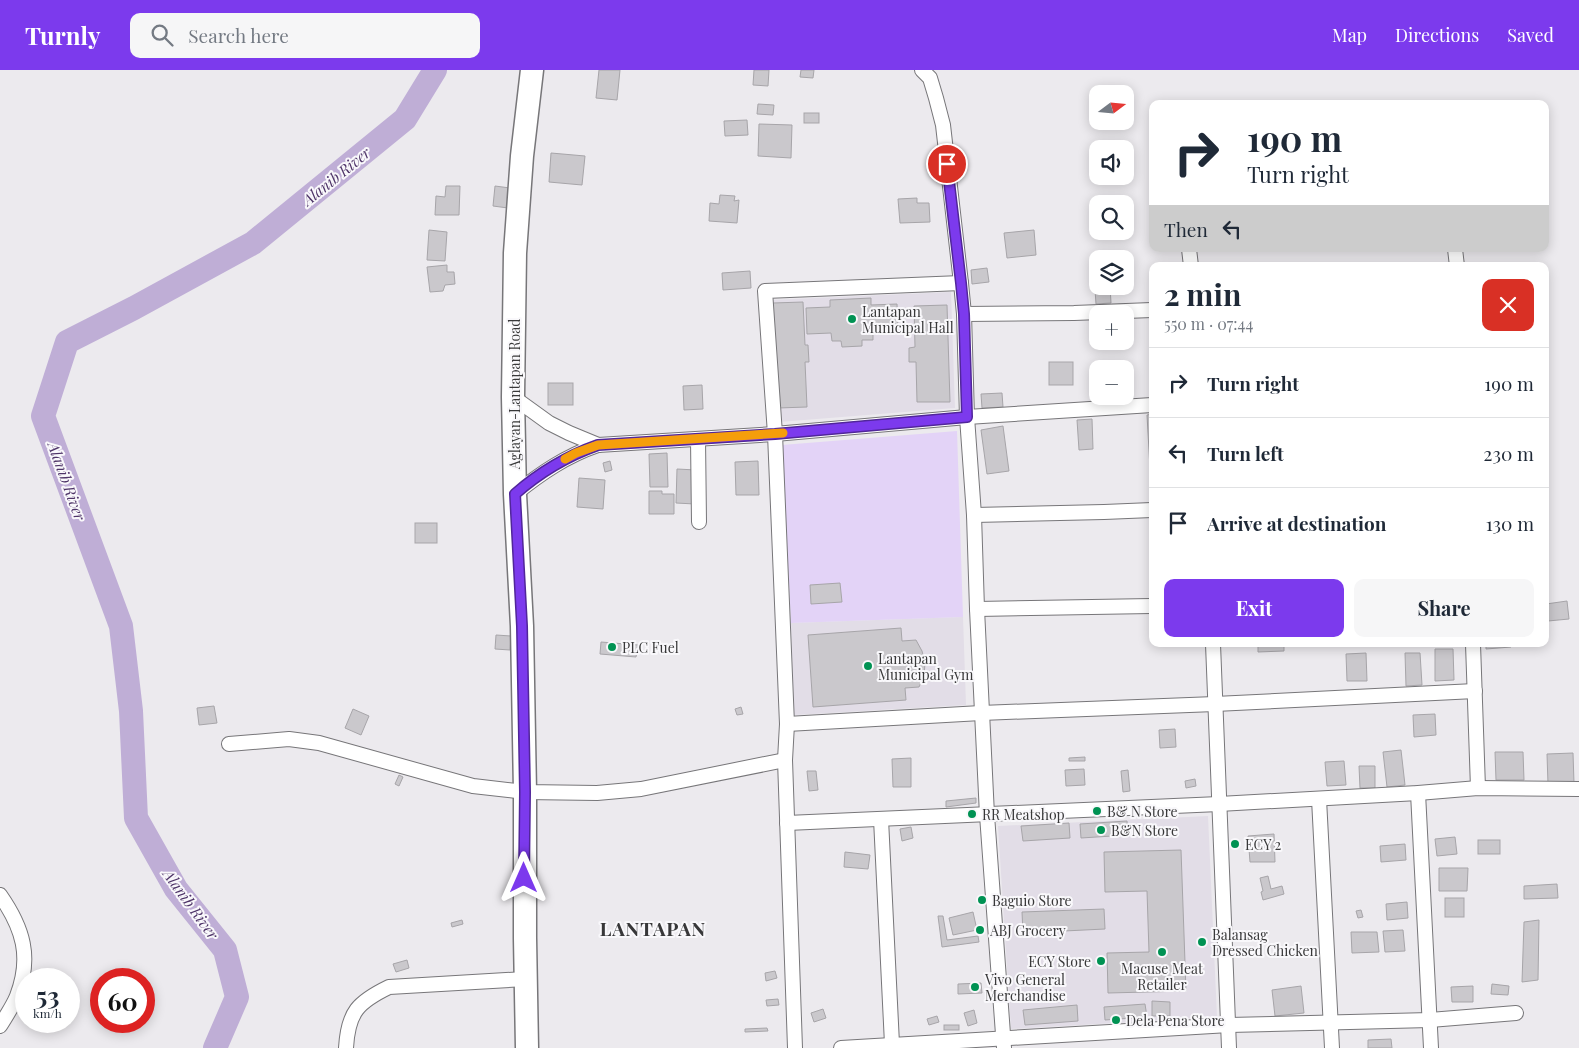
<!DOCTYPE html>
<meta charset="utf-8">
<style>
:root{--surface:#fff;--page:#f6f6f7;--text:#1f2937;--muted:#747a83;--line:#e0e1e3;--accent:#7c3aed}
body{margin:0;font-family:"Playfair Display",serif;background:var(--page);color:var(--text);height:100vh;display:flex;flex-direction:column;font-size:19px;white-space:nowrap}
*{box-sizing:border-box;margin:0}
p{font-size:16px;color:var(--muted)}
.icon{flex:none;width:28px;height:28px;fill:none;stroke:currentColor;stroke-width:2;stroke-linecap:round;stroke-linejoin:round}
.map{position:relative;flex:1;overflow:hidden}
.sheet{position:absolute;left:1149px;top:192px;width:400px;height:385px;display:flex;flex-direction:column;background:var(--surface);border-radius:10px;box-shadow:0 2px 12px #0003}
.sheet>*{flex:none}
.hud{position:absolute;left:1149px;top:30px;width:400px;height:152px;border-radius:10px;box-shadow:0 2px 12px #0003;background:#fff;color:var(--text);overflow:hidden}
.needle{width:32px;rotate:74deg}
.fabs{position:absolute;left:1089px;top:15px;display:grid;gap:10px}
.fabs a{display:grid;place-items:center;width:45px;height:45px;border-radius:10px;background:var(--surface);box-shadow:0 2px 12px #0003;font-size:25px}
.speed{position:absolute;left:15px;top:898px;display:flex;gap:10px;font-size:25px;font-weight:700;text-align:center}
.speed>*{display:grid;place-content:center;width:65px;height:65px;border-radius:50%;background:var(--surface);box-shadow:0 2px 12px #0003;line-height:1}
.speed small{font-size:12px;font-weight:400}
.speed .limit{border:8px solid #d22;background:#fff;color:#111}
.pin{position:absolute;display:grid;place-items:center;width:42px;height:42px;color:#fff;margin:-21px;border:2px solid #fff;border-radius:50%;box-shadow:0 1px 5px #0007}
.me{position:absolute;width:55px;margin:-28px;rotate:0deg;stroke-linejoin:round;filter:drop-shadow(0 0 4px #0008)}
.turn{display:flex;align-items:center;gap:18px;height:105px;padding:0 15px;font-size:22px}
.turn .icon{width:65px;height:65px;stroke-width:2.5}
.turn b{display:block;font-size:35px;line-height:42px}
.then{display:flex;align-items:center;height:48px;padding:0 15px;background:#0003;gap:10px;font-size:19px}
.round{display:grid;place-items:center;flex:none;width:52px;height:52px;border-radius:10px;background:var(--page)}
.head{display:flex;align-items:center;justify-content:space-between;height:85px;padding:0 15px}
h1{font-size:30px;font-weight:700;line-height:38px}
.cta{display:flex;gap:10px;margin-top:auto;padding:10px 15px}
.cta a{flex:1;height:58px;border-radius:10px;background:var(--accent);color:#fff;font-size:20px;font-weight:700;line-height:58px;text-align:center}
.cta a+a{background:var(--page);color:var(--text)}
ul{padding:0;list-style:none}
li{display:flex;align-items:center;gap:15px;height:70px;padding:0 15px;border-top:1px solid var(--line)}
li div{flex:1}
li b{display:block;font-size:19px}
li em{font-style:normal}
header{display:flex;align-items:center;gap:30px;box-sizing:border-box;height:70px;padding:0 25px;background:var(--accent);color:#fff}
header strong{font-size:24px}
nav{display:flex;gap:28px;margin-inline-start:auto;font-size:18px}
.search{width:350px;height:45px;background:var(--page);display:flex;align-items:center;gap:12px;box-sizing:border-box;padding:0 18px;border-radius:10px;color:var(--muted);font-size:19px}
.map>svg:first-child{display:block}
</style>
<header>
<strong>Turnly</strong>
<div class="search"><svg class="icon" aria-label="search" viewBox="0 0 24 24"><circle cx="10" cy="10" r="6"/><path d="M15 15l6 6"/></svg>Search here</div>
<nav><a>Map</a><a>Directions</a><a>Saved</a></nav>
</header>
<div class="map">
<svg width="1579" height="978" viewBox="0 0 1579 978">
<rect width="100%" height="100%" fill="#eceaee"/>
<g fill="#e2dde7">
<polygon points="951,222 955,338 779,352 771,230"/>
<polygon points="963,547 966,635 794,645 791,553"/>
<polygon points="1208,746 1217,947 1011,959 998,756"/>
</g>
<polygon fill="#e3d3f7" points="957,361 963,547 791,553 782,375"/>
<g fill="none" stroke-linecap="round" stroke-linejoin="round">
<polyline stroke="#bfaed6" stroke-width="24" points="215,978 237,927 225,880 176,819 136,748 131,641 121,556 43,346 67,272 134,238 253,173 405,49 435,0"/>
</g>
<g fill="#cac8cc" stroke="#a7a5a9">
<polygon points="599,0 620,0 617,30 596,28"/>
<polygon points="754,0 769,0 768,16 753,15"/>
<polygon points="801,0 814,0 813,8 800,7"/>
<polygon points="758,34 774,35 773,45 757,44"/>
<rect x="804" y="43" width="15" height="10"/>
<polygon points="747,50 748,65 725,66 724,51"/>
<polygon points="759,54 792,55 791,88 758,86"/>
<polygon points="551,83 585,86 582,115 549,112"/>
<polygon points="446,116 460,116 459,145 435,145 436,126 445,127"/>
<polygon points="495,116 510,118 508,138 493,136"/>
<polygon points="720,125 735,126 734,131 739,130 737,153 709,151 710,133 719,134"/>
<polygon points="917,128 917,133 929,133 930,152 900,153 898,129"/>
<polygon points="429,160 447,162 445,191 427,190"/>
<polygon points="1034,160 1036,185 1007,188 1004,163"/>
<polygon points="1125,189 1128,189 1129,207 1125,207"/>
<polygon points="1093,191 1098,191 1098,216 1110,216 1111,233 1096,234"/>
<polygon points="447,195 447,202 454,202 455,214 445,215 443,221 430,222 427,197"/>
<polygon points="987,198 989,212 972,214 971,200"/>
<polygon points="750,201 751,218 723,220 722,203"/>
<polygon points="871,228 871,235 897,234 898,260 873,262 873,270 862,270 862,276 842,277 841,271 832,271 831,263 807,264 806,238 830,237 830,230"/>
<polygon points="803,232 805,275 808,275 809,292 805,292 807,337 778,338 773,233"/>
<polygon points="947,235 950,332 917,332 916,292 909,292 909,278 915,277 914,236"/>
<rect x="1049" y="292" width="24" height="23"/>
<rect x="548" y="313" width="25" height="22"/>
<polygon points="702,315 703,339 684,340 683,316"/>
<polygon points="1002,323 1003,337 982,338 981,324"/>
<polygon points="1152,344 1152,416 1151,416 1147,345"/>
<polygon points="1092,349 1093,379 1079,380 1077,350"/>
<polygon points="1003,356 1009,401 987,404 981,360"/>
<polygon points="667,383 668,417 650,417 649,384"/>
<polygon points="610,391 612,400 605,402 603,393"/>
<polygon points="758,391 759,425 736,425 735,392"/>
<polygon points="677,399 696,400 695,434 676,433"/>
<polygon points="579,408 605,410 603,439 577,437"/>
<polygon points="649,421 662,421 662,424 674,424 674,444 649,444"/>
<rect x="415" y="453" width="22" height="20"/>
<polygon points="840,513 842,532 811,534 810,515"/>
<polygon points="1567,531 1569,549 1548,551 1546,534"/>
<polygon points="901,558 902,571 916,570 922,581 925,593 924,606 919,617 905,618 906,630 813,637 808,565"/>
<polygon points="496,565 511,566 510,580 495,579"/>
<polygon points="601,572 638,575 636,587 600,584"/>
<polygon points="1258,574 1284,574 1284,581 1258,582"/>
<polygon points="1345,574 1365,574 1365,576 1344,576"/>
<polygon points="1486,574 1511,574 1511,577 1486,579"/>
<polygon points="1435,579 1453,579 1454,610 1435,611"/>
<polygon points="1366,583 1367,611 1347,611 1346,584"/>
<polygon points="1405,583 1420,583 1422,615 1406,616"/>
<polygon points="214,636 217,653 199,655 197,638"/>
<polygon points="741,637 743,644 737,645 735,639"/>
<polygon points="353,639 369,646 361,665 345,658"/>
<polygon points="1435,644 1436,665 1414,667 1413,645"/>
<polygon points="1175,659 1176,677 1160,678 1159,660"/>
<polygon points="1401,680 1405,715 1387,717 1383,682"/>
<polygon points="1495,682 1523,682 1524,710 1496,710"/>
<polygon points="1573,683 1574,713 1548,714 1547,684"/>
<polygon points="1085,687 1085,691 1069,691 1069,688"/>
<polygon points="911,688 911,717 893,717 892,689"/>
<polygon points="1344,691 1346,715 1327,716 1325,692"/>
<polygon points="1359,696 1375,696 1375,718 1360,718"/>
<polygon points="1084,699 1085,715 1066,716 1065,700"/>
<polygon points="1128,700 1130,721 1123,722 1121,701"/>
<polygon points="807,701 816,701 818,720 809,721"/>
<polygon points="399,705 403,707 399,716 395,714"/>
<polygon points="1195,709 1196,716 1186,718 1185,711"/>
<polygon points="976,728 976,733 946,737 946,731"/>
<polygon points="1127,751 1128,765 1081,768 1080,754"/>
<polygon points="1069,753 1070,768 1023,771 1021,756"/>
<polygon points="911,757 913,768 902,771 900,759"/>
<polygon points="1274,764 1275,792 1250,792 1248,766"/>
<polygon points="1455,767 1457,784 1437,786 1435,769"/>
<rect x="1478" y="770" width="22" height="14"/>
<polygon points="1405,774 1406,790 1381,792 1380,776"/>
<polygon points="1181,780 1186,921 1108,923 1107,883 1149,882 1147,821 1105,822 1104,782"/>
<polygon points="845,782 870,785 868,799 844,797"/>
<polygon points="1439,798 1468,798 1467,821 1439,821"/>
<polygon points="1268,806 1271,819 1282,816 1284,824 1263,830 1261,822 1263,821 1260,808"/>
<polygon points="1557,814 1558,828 1524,829 1524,816"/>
<rect x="1445" y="828" width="19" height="19"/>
<polygon points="1407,832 1408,848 1387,850 1386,834"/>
<polygon points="1104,839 1105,859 1023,863 1022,842"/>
<polygon points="1361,840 1363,847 1358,848 1356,841"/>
<polygon points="973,842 977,860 953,865 949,848"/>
<polygon points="938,846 943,846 947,870 978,866 979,872 942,877"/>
<polygon points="462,850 463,854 452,857 451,853"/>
<polygon points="1539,850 1538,910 1522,912 1524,852"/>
<polygon points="1403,860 1405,881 1385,882 1383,861"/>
<polygon points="1351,862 1377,862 1379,882 1352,883"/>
<polygon points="407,890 409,898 396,902 393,894"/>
<polygon points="775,901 777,908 766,911 765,903"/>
<polygon points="981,913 982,923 958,924 958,914"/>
<polygon points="1492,914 1509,916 1508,925 1491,924"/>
<polygon points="1301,916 1304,943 1275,946 1272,920"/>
<polygon points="1473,916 1473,932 1452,932 1451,917"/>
<polygon points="778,929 779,935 767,936 766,930"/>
<polygon points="1152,931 1170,932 1170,946 1152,946"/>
<polygon points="1145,934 1147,947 1105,950 1104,937"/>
<polygon points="1077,935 1078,951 1025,955 1023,940"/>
<polygon points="823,939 826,948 814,952 811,943"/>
<polygon points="974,940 977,953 968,956 964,943"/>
<polygon points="937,946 939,952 929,955 927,949"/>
<rect x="944" y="955" width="15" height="5"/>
<polygon points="767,958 768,961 745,962 745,959"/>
<polygon points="1391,969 1392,978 1368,978 1368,970"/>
</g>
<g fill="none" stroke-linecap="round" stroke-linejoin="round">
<defs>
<g id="street">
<polyline points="922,0 930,8 936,28 943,55 961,213 964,244 967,347 974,445 977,539 987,745 1004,978"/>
<polyline points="1189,179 1191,196"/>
<polyline points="1455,179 1457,196"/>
<polyline points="964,244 1074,243 1152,240"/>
<polyline points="513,327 549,353 569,363 598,375"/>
<polyline points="698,369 699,452"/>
<path d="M515,424c26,-21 51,-38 83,-49l177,-11 192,-17 185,-12"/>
<polyline points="974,445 1104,442 1152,440"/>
<polyline points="977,539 1152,536"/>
<polyline points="1213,574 1229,978"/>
<polyline points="1473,574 1478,718"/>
<polyline points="787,654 981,643 1215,634 1475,621"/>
<polyline points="229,674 289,669 319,673 473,716 525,722 597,723 641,719 785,690"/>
<polyline points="1418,723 1431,978"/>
<polyline points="1319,729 1332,978"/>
<polyline points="881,749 892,974"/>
<polyline points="787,753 1219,734 1418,723 1478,718 1579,719"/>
<path d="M0,825c23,33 32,62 17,101 -4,10 -11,20 -17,30"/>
<path d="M346,978c2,-36 12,-46 43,-61l136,-8"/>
<polyline points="795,978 785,690 787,654 775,364 765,221 961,213"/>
<polyline points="841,978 1229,955 1430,950 1516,943"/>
</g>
<polyline id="primary" points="527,978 525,868 525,722 522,556 515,424 513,327 515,183 522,86 532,0"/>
</defs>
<use href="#street" stroke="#777679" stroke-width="16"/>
<use href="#primary" stroke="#777679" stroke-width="25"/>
<use href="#street" stroke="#fff" stroke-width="14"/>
<use href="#primary" stroke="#fff" stroke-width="22"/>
</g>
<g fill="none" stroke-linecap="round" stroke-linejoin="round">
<defs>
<path id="route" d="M524,808l1,-86 -3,-166 -7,-132c25,-22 52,-38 83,-49l177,-11 192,-17 -3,-103 -3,-31 -14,-119"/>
</defs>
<use href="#route" stroke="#51269a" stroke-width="12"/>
<use href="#route" stroke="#7c3aed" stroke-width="9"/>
<polyline stroke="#f59e0b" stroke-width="9" points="565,389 576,383 598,375 783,363"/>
</g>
<g fill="#009253" stroke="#f9f8fb" stroke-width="2">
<circle cx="852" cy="249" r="5"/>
<circle cx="612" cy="577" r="5"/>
<circle cx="868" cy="596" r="5"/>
<circle cx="1097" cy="741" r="5"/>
<circle cx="972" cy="744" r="5"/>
<circle cx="1101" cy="760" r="5"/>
<circle cx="1235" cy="774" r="5"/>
<circle cx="982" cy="830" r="5"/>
<circle cx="980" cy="860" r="5"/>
<circle cx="1202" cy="872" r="5"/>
<circle cx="1162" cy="882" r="5"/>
<circle cx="1101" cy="891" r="5"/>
<circle cx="975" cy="917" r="5"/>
<circle cx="1116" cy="950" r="5"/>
</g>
<g text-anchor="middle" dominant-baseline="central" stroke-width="4" stroke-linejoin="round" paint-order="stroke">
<g font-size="14" fill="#383839" stroke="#f9f8fb" text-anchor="start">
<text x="862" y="241">Lantapan<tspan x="862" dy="16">Municipal Hall</tspan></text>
<text x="622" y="577">PLC Fuel</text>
<text x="878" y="588">Lantapan<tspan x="878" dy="16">Municipal Gym</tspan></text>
<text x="1107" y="741">B&amp; N Store</text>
<text x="982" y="744">RR Meatshop</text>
<text x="1111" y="760">B&amp;N Store</text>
<text x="1245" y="774">ECY 2</text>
<text x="992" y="830">Baguio Store</text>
<text x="990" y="860">ABJ Grocery</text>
<text x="1212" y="864">Balansag<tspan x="1212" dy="16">Dressed Chicken</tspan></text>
<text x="1091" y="891" text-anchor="end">ECY Store</text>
<text x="1162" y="898" text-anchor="middle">Macuse Meat<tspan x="1162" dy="16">Retailer</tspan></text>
<text x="985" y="909">Vivo General<tspan x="985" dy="16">Merchandise</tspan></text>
<text x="1126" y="950">Dela Pena Store</text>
</g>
<g font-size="14" fill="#383839" stroke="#f9f8fb">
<text transform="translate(514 324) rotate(-90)">Aglayan-Lantapan Road</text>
</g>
<g font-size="15" font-style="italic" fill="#4e3468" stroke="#f9f8fb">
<text transform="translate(336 106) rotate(-39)">Alanib River</text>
<text transform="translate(67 411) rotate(70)">Alanib River</text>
<text transform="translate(191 834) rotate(54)">Alanib River</text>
</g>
<g font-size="19" font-weight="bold" letter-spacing="1" fill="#383839" stroke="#f9f8fb">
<text x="653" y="858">LANTAPAN</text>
</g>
</g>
</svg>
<div class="fabs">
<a><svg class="needle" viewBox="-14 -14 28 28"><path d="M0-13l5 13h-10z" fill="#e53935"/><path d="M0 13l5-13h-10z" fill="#747a83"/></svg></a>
<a><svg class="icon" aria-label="sound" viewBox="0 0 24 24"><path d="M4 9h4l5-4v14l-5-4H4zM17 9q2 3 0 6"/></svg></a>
<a><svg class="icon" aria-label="search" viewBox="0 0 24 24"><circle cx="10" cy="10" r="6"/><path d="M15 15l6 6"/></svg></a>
<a><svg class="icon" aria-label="layers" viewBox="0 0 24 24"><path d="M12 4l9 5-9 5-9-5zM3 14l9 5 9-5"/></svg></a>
<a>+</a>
<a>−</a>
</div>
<div class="speed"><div>53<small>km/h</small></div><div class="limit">60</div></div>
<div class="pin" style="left:947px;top:94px;background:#d93025"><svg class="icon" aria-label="arrive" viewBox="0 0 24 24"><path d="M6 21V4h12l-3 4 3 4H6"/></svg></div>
<svg class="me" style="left:524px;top:808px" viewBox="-20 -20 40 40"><path d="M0-17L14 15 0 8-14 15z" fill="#7c3aed" stroke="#fff" stroke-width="4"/></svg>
<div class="hud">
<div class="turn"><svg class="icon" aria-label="right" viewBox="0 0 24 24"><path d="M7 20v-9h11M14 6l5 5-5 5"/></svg><div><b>190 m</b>Turn right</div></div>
<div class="then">Then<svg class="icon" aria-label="left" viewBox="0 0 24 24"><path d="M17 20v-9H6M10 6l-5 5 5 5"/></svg></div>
</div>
<section class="sheet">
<div class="head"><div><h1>2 min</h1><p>550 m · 07:44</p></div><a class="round" style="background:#d93025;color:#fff"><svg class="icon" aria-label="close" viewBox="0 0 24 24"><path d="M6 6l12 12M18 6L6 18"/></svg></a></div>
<ul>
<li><svg class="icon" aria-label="right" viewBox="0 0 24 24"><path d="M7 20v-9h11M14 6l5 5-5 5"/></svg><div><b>Turn right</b></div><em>190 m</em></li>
<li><svg class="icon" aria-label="left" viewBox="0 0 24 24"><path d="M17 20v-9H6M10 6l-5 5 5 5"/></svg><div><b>Turn left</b></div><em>230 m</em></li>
<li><svg class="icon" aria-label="arrive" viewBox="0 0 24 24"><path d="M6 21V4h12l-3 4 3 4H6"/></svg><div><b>Arrive at destination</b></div><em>130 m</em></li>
</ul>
<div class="cta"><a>Exit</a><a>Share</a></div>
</section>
</div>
